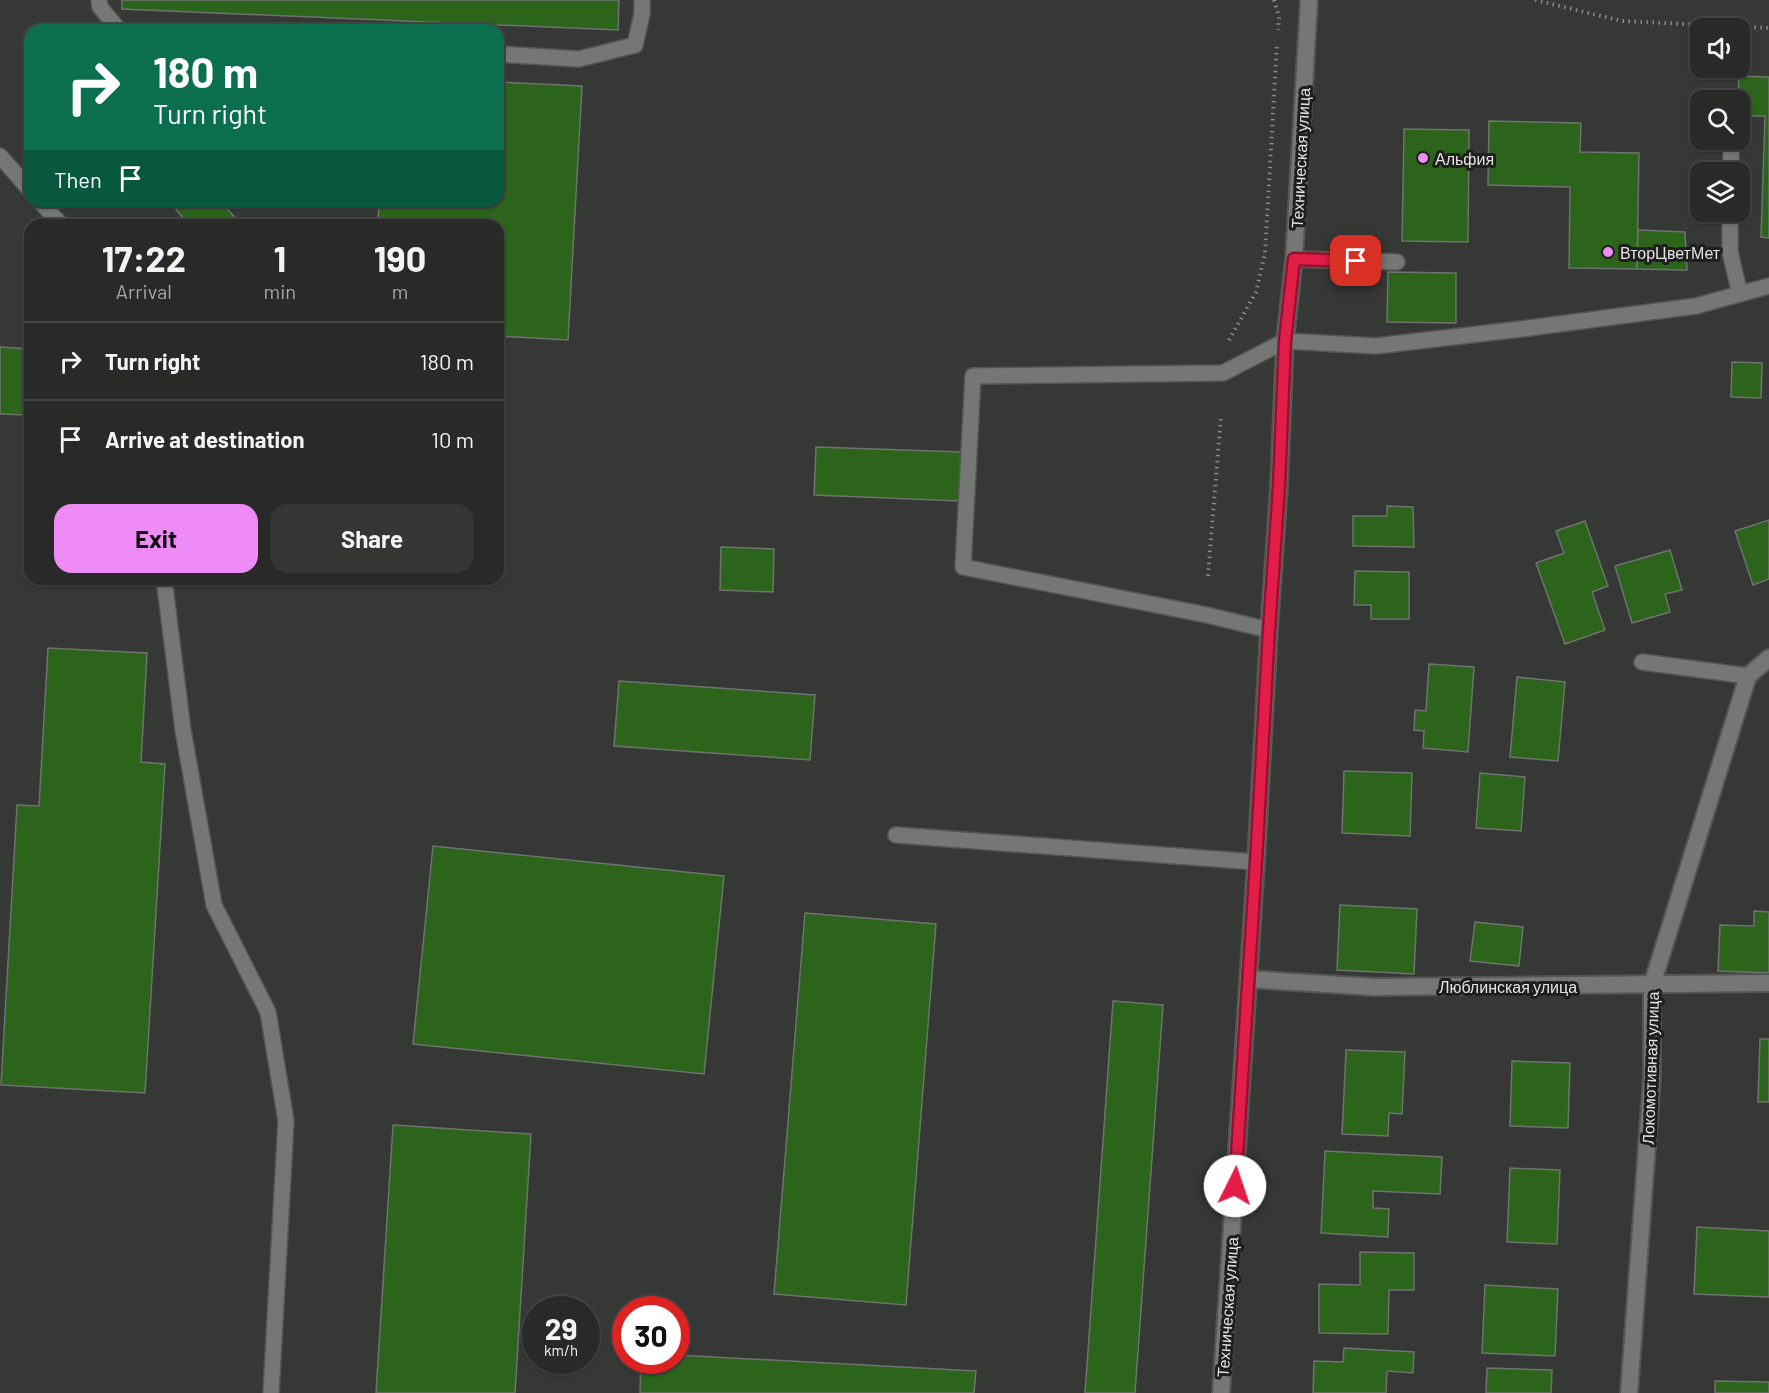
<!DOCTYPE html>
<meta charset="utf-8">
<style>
:root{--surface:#282a28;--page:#343634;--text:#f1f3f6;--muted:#a5a7a8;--line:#444645;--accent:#ef8bf7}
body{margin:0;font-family:Barlow,sans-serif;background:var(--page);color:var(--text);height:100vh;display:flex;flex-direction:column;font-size:22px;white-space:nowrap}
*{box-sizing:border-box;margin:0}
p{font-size:20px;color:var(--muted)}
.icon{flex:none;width:33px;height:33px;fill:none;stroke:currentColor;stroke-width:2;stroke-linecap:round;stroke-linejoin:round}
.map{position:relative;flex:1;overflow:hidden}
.sheet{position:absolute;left:24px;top:219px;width:480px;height:366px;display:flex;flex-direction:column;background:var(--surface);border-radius:18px;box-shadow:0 2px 4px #0004,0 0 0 2px var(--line)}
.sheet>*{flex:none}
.hud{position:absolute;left:24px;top:24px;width:480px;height:183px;border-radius:18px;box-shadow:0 2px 4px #0004,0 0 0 2px var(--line);background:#0b6e4f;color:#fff;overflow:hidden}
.buttons{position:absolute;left:1690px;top:18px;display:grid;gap:12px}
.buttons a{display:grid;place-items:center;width:60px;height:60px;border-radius:12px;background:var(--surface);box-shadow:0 2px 4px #0004,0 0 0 2px var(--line);font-size:30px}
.speed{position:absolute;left:522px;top:1296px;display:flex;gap:12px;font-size:30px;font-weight:700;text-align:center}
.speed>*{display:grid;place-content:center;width:78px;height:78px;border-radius:50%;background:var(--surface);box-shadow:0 2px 4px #0004,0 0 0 2px var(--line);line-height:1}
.speed small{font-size:15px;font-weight:400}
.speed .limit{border:9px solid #d22;background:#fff;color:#111}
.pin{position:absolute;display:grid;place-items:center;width:51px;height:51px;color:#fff;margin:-26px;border-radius:12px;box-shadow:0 3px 9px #0006}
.me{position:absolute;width:66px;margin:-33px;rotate:4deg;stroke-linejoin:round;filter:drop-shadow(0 0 4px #0008)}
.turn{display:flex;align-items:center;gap:21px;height:126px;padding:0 30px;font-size:27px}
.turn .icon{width:78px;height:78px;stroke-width:2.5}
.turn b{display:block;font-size:42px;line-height:51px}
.then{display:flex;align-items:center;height:57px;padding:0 30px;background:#0003;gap:12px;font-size:22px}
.eta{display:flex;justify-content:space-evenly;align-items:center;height:102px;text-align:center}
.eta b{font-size:36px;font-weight:700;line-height:42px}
.action{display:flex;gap:12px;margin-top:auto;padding:12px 30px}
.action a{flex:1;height:69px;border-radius:18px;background:var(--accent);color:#111;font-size:24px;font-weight:700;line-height:69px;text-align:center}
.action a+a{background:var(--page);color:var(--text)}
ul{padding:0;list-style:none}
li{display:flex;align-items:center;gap:18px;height:78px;padding:0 30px;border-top:2px solid var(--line)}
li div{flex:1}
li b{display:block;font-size:22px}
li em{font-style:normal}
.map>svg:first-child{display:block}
</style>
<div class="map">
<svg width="1769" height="1393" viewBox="0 0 1769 1393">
<rect width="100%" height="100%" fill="#353835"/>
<g fill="#2c641c" stroke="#6f726f" stroke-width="1.5">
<polygon points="122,0 619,0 618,30 122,9"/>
<polygon points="1739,76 1769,77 1769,238 1761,237 1765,116 1740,116 1740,100 1738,100"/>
<polygon points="498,82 582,86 568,340 498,336 498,225 378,225 379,201 498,201"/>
<polygon points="1489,121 1581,123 1580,152 1639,153 1637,269 1569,268 1570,187 1488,185"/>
<polygon points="1404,129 1469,130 1468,242 1402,241"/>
<polygon points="169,201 221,201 241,225 189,225"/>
<polygon points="1638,230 1685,232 1687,270 1637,269"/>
<polygon points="1388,272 1456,273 1456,323 1387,322"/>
<polygon points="0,347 30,349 30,415 0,414"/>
<polygon points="1732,362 1762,363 1761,398 1731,397"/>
<polygon points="816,447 961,452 959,501 814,495"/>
<polygon points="1387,506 1413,507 1414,547 1353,546 1353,516 1387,516"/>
<polygon points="1769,520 1769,579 1753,585 1735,531"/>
<polygon points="1585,521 1608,586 1592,592 1605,630 1565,644 1536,563 1564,553 1556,531"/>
<polygon points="721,547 774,549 773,592 720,590"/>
<polygon points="1670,550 1682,590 1665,594 1670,612 1632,623 1615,566"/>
<polygon points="1355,571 1409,572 1409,619 1371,619 1371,605 1354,605"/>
<polygon points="48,648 147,653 141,762 165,764 145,1093 1,1085 17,805 39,806"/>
<polygon points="1429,664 1474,667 1468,752 1423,748 1424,731 1414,730 1415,710 1426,711"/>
<polygon points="1517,677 1565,682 1558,761 1510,757"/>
<polygon points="619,681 815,695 810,760 614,746"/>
<polygon points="1344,771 1412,773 1410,836 1342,833"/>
<polygon points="1480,773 1525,777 1521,831 1476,828"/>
<polygon points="433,846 724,876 704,1074 413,1044"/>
<polygon points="1340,905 1417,909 1414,974 1337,970"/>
<polygon points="1754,911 1769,912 1769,973 1718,971 1720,925 1754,926"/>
<polygon points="805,913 936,924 906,1305 774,1294"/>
<polygon points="1475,922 1523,927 1519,966 1470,961"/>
<polygon points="1113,1001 1163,1005 1135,1393 1085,1393"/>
<polygon points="1760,1039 1769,1039 1769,1102 1758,1102"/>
<polygon points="1346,1050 1405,1052 1402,1114 1389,1113 1388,1136 1342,1134"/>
<polygon points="1512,1061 1570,1063 1568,1128 1510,1126"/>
<polygon points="393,1125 531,1134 515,1393 376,1393"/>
<polygon points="1325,1151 1442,1157 1440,1194 1373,1191 1373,1208 1389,1209 1388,1237 1321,1233"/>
<polygon points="1510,1168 1560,1170 1557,1244 1507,1242"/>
<polygon points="1697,1227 1769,1231 1769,1297 1694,1294"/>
<polygon points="1360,1252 1414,1253 1414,1290 1389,1290 1388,1334 1319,1333 1319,1284 1360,1285"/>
<polygon points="1485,1285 1558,1289 1555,1356 1482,1353"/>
<polygon points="1344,1348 1414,1352 1413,1373 1387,1371 1386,1393 1313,1393 1314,1361 1343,1362"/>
<polygon points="676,1355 976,1371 974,1393 640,1393 641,1360 676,1360"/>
<polygon points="1487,1368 1552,1370 1551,1393 1486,1393"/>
<polygon points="1715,1381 1769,1382 1769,1393 1715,1393"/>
</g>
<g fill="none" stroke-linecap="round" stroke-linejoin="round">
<defs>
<g id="service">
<polyline points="99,0 100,7 119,30"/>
<polyline points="498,54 579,59 635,45 642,14 642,0"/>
<polyline points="0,156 30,190"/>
<polyline points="1731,172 1731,152"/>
<polyline points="40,201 61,225"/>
<polyline points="1730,212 1730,252 1740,294"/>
<polyline points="1294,259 1397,262"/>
<polyline points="164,579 183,730 214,905 268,1012 286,1121 271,1393"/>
<polyline points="1269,630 1207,615 963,567 973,376 1223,373 1285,341 1376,346 1521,329 1696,306 1769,286"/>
<polyline points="1642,662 1748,676"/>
<polyline points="896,835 1256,862"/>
</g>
<g id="minor">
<polyline points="1248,979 1374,987 1769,983"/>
<polyline points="1221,1393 1256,862 1269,630 1279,486 1285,341 1294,259 1309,0"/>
<polyline points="1629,1393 1652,1077 1652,985 1748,676 1769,658"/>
</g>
</defs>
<use href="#service" stroke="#545653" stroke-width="18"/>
<use href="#minor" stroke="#545653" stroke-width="20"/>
<g stroke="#888b88" stroke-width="4" stroke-dasharray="1.5 4.5" stroke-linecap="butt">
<polyline points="1274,0 1279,17 1278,30"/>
<polyline points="1535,0 1622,21 1769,28"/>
<polyline points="1229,340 1256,292 1265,253 1277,44"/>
<polyline points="1208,576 1221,416"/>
</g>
<use href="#service" stroke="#747773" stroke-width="15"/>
<use href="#minor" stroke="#747773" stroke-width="16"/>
</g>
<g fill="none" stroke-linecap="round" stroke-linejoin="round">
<defs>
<polyline id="route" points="1235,1186 1256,862 1269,630 1279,486 1285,341 1294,259 1356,261"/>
</defs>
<use href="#route" stroke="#92132f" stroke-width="15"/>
<use href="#route" stroke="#e11d48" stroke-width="10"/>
</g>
<g fill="#ef8bf7" stroke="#1e1f1d" stroke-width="2">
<circle cx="1423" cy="158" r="6"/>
<circle cx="1608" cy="252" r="6"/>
</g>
<g text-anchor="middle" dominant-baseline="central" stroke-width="6" stroke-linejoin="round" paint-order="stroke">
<g font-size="16" fill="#e2e4e1" stroke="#1e1f1d">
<text transform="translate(1300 158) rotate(-87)">Техническая улица</text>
<text x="1508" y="986">Люблинская улица</text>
<text transform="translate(1650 1068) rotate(-88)">Локомотивная улица</text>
<text transform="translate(1227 1307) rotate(-86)">Техническая улица</text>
</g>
<g font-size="16" fill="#e2e4e1" stroke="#1e1f1d" text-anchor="start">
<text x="1435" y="158">Альфия</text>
<text x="1620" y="252">ВторЦветМет</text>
</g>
</g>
</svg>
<div class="buttons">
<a><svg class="icon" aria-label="sound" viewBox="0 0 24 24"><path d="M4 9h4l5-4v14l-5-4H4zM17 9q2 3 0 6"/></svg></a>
<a><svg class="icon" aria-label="search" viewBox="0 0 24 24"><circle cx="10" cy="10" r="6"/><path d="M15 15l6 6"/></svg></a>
<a><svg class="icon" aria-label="layers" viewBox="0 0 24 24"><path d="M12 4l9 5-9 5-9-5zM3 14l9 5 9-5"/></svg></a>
</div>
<div class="speed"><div>29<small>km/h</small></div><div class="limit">30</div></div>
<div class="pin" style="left:1356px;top:261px;background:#d93025"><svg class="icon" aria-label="arrive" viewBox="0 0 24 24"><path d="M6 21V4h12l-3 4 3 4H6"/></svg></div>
<svg class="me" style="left:1235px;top:1186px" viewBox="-20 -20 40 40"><circle r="19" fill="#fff"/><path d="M0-13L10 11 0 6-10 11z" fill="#e11d48"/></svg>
<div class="hud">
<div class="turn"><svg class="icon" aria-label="right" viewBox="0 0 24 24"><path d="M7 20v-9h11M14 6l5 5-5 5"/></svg><div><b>180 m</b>Turn right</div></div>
<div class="then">Then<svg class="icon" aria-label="arrive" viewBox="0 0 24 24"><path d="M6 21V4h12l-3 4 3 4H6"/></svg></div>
</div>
<section class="sheet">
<div class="eta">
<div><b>17:22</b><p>Arrival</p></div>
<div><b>1</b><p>min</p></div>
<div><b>190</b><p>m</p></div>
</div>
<ul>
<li><svg class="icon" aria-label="right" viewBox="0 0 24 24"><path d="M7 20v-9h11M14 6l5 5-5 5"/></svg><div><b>Turn right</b></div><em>180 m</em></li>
<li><svg class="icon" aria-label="arrive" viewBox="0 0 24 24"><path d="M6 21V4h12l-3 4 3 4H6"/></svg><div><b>Arrive at destination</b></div><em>10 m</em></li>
</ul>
<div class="action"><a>Exit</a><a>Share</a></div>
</section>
</div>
